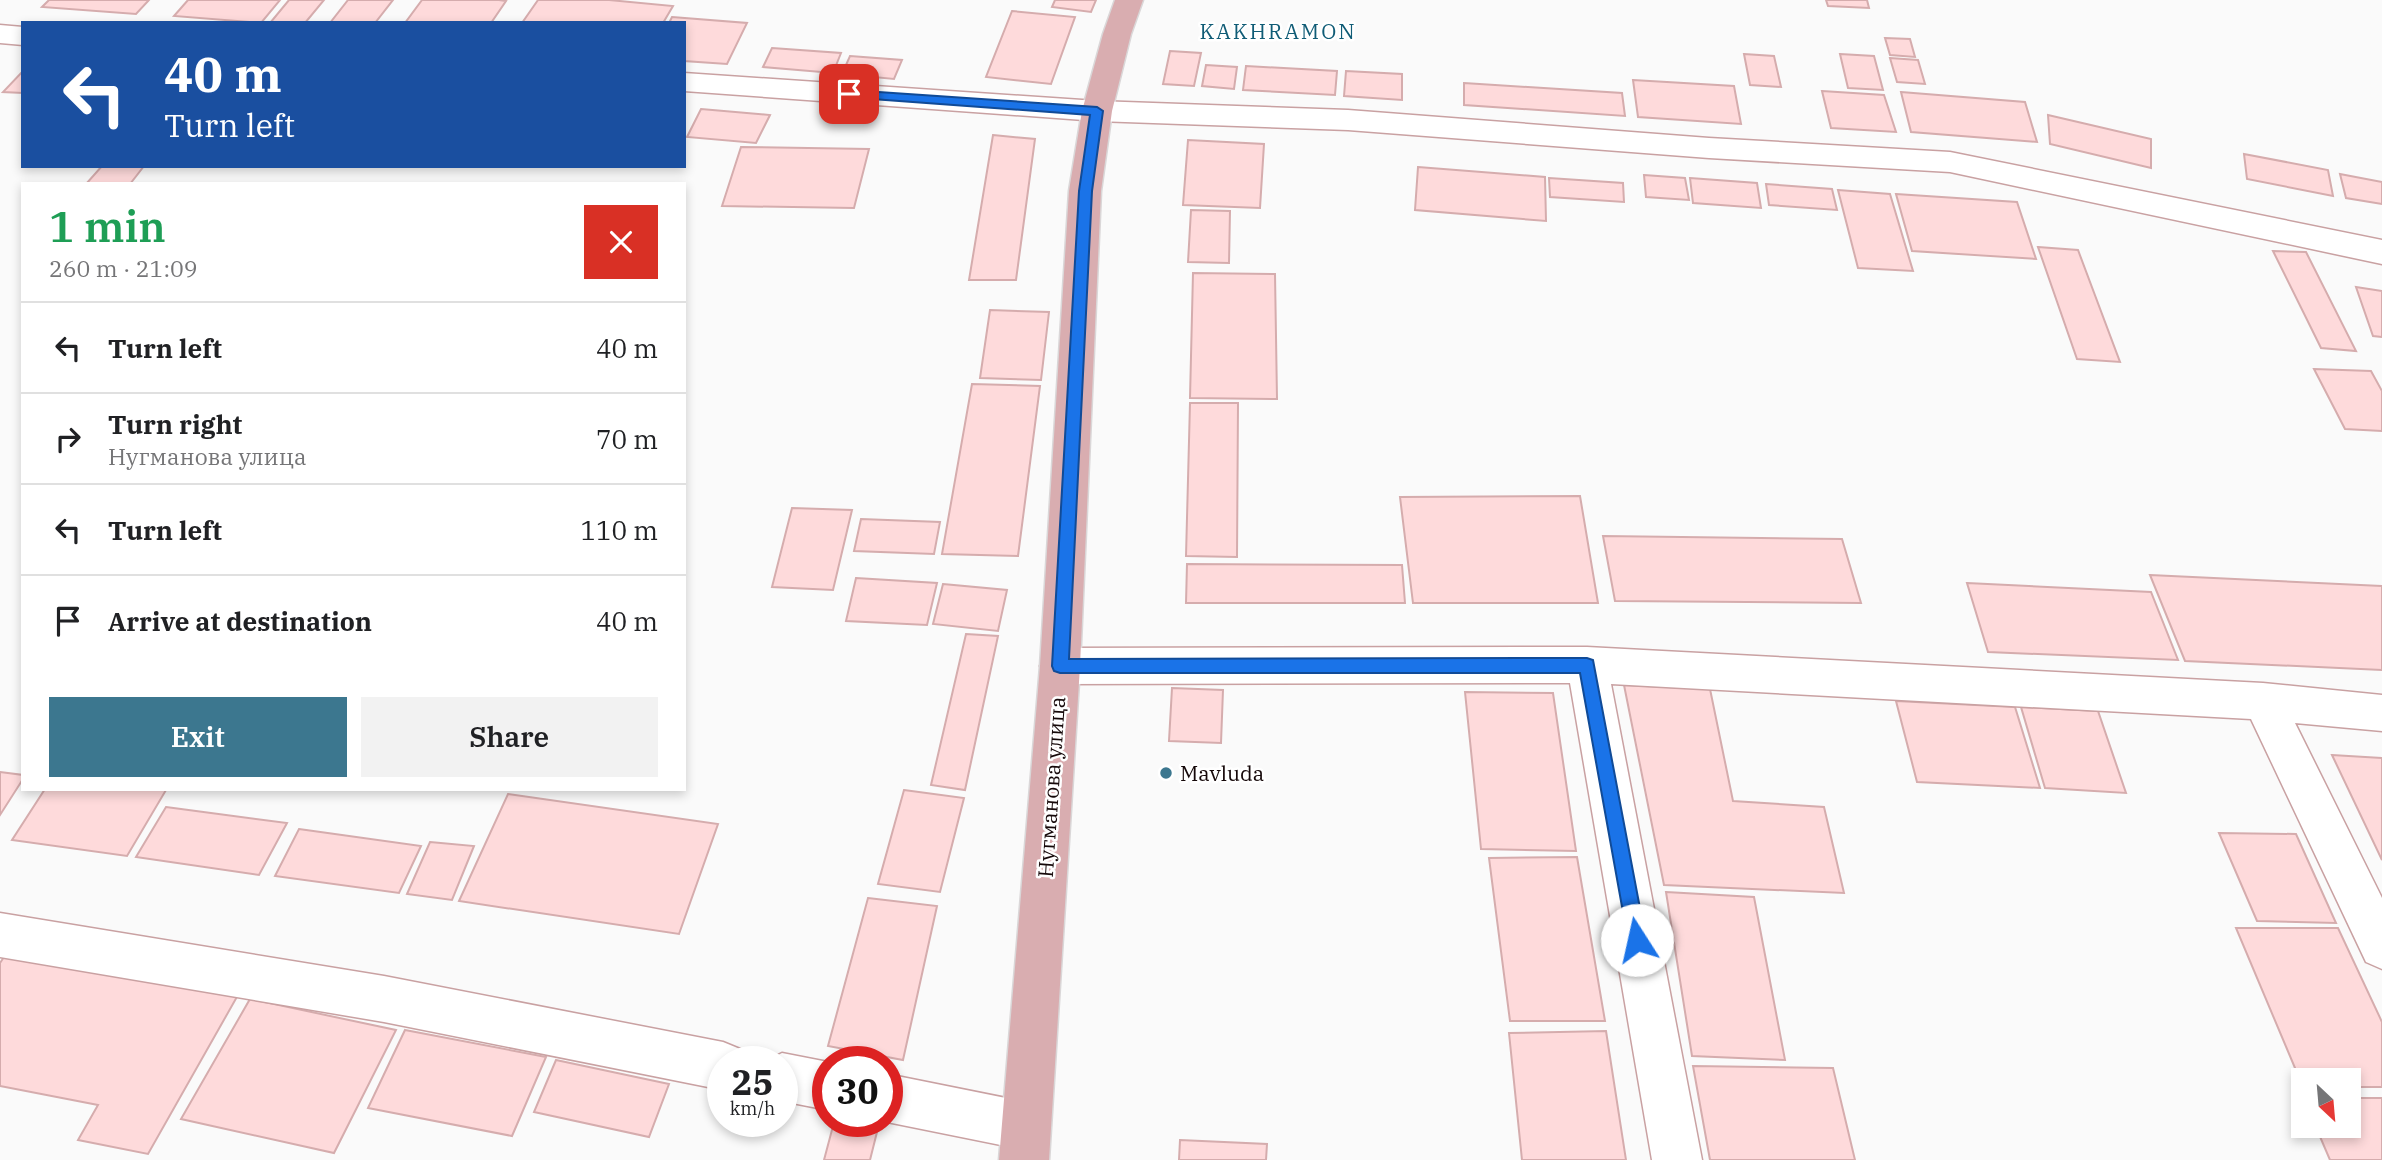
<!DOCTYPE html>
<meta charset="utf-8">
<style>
:root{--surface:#fff;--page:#f2f2f2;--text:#202124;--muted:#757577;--line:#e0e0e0;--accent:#3c778f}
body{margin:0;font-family:"IBM Plex Serif",serif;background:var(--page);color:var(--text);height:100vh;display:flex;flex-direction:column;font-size:26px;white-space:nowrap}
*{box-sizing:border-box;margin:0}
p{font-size:23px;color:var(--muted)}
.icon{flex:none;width:38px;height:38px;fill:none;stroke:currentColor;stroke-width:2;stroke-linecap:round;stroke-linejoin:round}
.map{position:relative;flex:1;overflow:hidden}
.drawer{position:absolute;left:21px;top:182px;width:665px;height:609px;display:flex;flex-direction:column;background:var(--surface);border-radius:0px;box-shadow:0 4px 10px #0003}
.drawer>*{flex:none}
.guide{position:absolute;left:21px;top:21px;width:665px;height:147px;border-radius:0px;box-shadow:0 4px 10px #0003;background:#1a4fa0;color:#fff;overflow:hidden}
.needle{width:46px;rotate:154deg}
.tools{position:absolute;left:2291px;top:1068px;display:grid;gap:14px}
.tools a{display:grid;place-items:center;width:70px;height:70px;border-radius:0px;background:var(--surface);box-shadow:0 4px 10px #0003;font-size:35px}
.speed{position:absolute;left:707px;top:1046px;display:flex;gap:14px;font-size:35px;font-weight:700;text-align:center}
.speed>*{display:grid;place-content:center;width:91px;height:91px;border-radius:50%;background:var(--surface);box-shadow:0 4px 10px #0003;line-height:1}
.speed small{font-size:18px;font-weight:400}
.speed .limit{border:10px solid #d22;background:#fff;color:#111}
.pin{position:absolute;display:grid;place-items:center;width:60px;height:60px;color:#fff;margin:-30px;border-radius:14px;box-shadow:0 4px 10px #0006}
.me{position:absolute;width:77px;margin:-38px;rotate:350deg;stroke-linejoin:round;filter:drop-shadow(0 0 5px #0008)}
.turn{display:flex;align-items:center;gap:24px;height:147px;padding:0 28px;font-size:32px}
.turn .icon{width:91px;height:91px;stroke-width:2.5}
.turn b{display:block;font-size:49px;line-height:60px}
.round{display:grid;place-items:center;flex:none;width:74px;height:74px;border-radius:0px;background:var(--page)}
.head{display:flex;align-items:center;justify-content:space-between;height:119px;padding:0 28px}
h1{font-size:42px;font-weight:600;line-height:52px;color:#1e9e55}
.button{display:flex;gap:14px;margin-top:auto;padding:14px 28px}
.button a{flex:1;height:80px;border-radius:0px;background:var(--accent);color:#fff;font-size:28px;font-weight:600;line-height:80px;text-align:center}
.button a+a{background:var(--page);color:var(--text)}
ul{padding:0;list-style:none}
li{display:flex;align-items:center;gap:21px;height:91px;padding:0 28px;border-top:2px solid var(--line)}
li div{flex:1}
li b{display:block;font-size:26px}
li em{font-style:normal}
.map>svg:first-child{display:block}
</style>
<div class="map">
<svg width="2382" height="1160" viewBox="0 0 2382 1160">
<rect width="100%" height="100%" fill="#fafafa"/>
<g fill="#fedadb" stroke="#d5acad" stroke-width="2">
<polygon points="49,0 149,0 136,14 42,7"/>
<polygon points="188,0 280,0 261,23 174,16"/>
<polygon points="289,0 324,0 305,23 270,23"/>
<polygon points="348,0 393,0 375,23 330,23"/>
<polygon points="422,0 499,0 506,1 491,23 405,23"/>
<polygon points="538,0 609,0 673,6 663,23 522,23"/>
<polygon points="1055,0 1096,0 1091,12 1052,7"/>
<polygon points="1826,0 1867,0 1869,8 1828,6"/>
<polygon points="1012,11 1075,17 1051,84 986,77"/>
<polygon points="672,17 747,23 727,64 684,61 684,23 669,23"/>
<polygon points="1885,38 1910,39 1915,57 1890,55"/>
<polygon points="772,48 841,53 833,73 763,67"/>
<polygon points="1170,51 1201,53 1194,86 1163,84"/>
<polygon points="1744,54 1774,56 1781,87 1750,85"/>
<polygon points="1840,54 1874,56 1883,90 1848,88"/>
<polygon points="850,56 902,60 894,79 842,74"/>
<polygon points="1890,58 1918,60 1925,84 1897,82"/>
<polygon points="1206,65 1237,67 1234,89 1202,86"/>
<polygon points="1246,66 1337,71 1335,95 1243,90"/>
<polygon points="23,71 23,93 3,92"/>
<polygon points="1346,71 1402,74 1402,100 1344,96"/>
<polygon points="1633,80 1734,86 1741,124 1638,117"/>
<polygon points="1464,83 1622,93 1625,116 1464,105"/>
<polygon points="1822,91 1884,95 1896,132 1831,128"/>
<polygon points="1901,92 2025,102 2037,142 1911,132"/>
<polygon points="701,109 770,115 756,143 687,137"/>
<polygon points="2048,115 2151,139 2151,168 2050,144"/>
<polygon points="993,135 1035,139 1016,280 969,280"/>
<polygon points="1188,140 1264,144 1260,208 1183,205"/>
<polygon points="741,147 869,149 854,208 722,206"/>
<polygon points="2244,154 2328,170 2333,196 2247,179"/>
<polygon points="102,166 144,166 130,184 86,184"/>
<polygon points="1418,167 1545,177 1546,221 1415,210"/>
<polygon points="2340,174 2382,182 2382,204 2346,198"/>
<polygon points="1644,175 1685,178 1689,200 1646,197"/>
<polygon points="1549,178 1623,183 1624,202 1550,197"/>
<polygon points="1690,178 1757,183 1761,208 1693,203"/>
<polygon points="1766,184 1832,189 1837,210 1769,205"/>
<polygon points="1838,190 1890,194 1913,271 1858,268"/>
<polygon points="1896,194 2017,202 2036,259 1912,251"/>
<polygon points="1191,210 1230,211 1229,263 1188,262"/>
<polygon points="2038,247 2078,250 2120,362 2077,359"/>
<polygon points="2273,251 2306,252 2356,351 2321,348"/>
<polygon points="1193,273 1275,274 1277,399 1190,398"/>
<polygon points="2356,287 2382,291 2382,337 2373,336"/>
<polygon points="990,310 1049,312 1041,380 980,378"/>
<polygon points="2314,369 2371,371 2382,391 2382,431 2345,429"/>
<polygon points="972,384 1040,386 1018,556 942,554"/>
<polygon points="1190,403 1238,403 1237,557 1186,556"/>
<polygon points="1580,496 1598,603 1413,603 1400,497"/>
<polygon points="792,508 852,510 833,590 772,587"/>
<polygon points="861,519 940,522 934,554 854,551"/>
<polygon points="1603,536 1842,539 1861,603 1615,601"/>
<polygon points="1187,564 1402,565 1405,603 1186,603"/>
<polygon points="2150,575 2382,586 2382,670 2185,661"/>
<polygon points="856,578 937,583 927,625 846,621"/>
<polygon points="1967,583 2151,592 2178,660 1988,652"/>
<polygon points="943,584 1007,590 998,631 933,624"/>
<polygon points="966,634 998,636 965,790 931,785"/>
<polygon points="1624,685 1710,689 1733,801 1824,807 1844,893 1664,885"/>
<polygon points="1172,688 1223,690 1221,743 1169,741"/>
<polygon points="1465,692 1553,693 1576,851 1481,849"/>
<polygon points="1896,701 2015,707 2040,788 1917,782"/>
<polygon points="2021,707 2098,711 2126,793 2045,788"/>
<polygon points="2332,755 2382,758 2382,860"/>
<polygon points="0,772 23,775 23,779 0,815"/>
<polygon points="45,789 161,789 166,790 127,856 12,840"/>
<polygon points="904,790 964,798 940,892 878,884"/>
<polygon points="508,794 718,824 679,934 459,901"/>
<polygon points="166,807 287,823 259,875 136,857"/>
<polygon points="299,829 421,846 399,893 275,876"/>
<polygon points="2219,833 2296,834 2336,923 2257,921"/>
<polygon points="430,842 474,846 452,900 407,894"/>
<polygon points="1577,857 1605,1021 1510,1021 1489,858"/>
<polygon points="1666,892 1754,897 1785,1060 1692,1056"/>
<polygon points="868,898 937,906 903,1060 828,1046"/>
<polygon points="2236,928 2338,928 2382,1022 2382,1087 2348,1087 2348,1080 2303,1080 2303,1087"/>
<polygon points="10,948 238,995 148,1154 78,1140 98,1105 0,1086 0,963"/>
<polygon points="250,999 396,1030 334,1153 181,1119"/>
<polygon points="405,1030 546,1057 512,1136 368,1108"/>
<polygon points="1606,1031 1626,1160 1522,1160 1509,1033"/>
<polygon points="556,1060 669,1084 649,1137 534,1112"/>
<polygon points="1693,1066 1833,1068 1855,1160 1710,1160"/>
<polygon points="2348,1098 2382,1098 2382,1160 2330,1160 2315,1125 2348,1125"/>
<polygon points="833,1126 877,1132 870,1160 824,1160"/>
<polygon points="1180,1140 1267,1144 1266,1160 1179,1160"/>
</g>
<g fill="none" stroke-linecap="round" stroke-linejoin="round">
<defs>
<g id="minor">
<polygon points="0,25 23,27 23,45 0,43"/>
<polygon points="684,73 1097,101 1348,110 1709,138 1950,152 2382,240 2382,264 1950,172 1709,158 1348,130 1097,121 684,91"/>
<polygon points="1587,647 2263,683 2382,695 2382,731 2295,723 2382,898 2382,969 2366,962 2251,719 1611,684 1702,1160 1652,1160 1570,683 1060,684 1046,679 1040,666 1046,653 1060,648"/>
<polygon points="0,913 384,976 723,1042 740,1049 745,1062 723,1062 723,1090 384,1022 0,957"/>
<polygon points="782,1053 828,1062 828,1110 782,1101 782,1062 764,1062"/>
<polygon points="887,1074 1026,1102 1043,1109 1050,1126 1043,1143 1026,1150 887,1122"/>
</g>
<polygon id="major" points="1115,0 1143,0 1131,34 1112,111 1101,191 1080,666 1049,1160 999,1160 1040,666 1069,191 1082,111 1103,34"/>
</defs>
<use href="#minor" stroke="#c9a1a2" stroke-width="3"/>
<use href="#major" stroke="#dad7d8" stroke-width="3"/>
<use href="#minor" fill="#fff" fill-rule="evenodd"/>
<use href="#major" fill="#d9adb0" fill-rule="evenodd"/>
</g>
<polygon fill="#1a73e8" stroke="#114b97" stroke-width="2" points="849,90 1097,107 1103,111 1092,191 1069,659 1587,658 1593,660 1646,940 1644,947 1637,949 1630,947 1628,940 1580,673 1060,673 1054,671 1052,666 1079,191 1090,115 845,97 843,94"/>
<circle fill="#3c778f" stroke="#fff" stroke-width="2.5" cx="1166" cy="773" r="7"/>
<g text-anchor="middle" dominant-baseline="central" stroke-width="5" stroke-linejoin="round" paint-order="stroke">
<g font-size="21" letter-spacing="2" fill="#105c76" stroke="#fff">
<text x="1278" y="31">KAKHRAMON</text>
</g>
<g font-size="21" fill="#150809" stroke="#fff" text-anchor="start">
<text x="1180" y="773">Mavluda</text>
</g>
<g font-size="21" fill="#150809" stroke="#fff">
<text transform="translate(1051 787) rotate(-86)">Нугманова улица</text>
</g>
</g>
</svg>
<div class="tools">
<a><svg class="needle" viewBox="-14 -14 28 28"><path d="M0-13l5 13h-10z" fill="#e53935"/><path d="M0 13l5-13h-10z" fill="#757577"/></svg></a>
</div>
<div class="speed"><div>25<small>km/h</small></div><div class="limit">30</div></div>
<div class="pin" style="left:849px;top:94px;background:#d93025"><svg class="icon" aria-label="arrive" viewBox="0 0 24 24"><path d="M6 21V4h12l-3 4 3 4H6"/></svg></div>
<svg class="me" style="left:1637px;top:940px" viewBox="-20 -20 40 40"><circle r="19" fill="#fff"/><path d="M0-13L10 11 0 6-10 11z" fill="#1a73e8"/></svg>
<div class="guide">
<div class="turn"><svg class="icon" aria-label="left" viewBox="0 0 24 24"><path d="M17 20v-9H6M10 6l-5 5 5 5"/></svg><div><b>40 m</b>Turn left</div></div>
</div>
<section class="drawer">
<div class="head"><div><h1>1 min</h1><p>260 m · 21:09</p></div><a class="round" style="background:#d93025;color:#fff"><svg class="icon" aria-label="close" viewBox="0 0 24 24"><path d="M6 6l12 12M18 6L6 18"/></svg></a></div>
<ul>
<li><svg class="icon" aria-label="left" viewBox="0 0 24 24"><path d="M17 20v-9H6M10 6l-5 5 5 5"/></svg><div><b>Turn left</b></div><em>40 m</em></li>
<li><svg class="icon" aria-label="right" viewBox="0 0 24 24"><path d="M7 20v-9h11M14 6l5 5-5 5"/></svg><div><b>Turn right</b><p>Нугманова улица</p></div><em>70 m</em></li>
<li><svg class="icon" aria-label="left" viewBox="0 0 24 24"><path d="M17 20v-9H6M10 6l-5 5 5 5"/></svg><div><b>Turn left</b></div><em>110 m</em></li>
<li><svg class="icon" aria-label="arrive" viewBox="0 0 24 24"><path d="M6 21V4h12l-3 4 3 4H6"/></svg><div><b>Arrive at destination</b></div><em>40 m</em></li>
</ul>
<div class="button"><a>Exit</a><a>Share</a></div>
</section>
</div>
